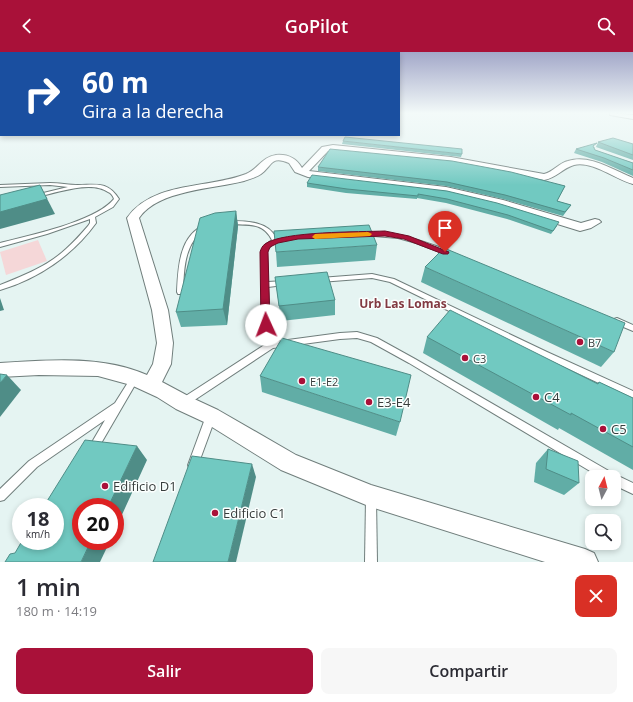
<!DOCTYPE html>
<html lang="es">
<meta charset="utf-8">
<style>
:root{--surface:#fff;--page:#f7f7f7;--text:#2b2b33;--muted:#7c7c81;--accent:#a91139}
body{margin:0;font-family:"Open Sans",sans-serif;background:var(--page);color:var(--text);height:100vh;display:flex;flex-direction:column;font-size:15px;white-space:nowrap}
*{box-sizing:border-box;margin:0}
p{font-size:13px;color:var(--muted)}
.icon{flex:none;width:22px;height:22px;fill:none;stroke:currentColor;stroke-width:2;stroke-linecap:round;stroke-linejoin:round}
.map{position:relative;height:510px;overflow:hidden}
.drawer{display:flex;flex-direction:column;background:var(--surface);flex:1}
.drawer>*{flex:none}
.hud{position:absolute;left:0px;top:0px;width:400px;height:84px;box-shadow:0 2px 6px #0003;background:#1a4fa0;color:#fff;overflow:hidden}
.needle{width:26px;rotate:7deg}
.tools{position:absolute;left:585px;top:418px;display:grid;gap:8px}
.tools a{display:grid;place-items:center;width:36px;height:36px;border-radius:8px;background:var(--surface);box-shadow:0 2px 6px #0003;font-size:20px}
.speed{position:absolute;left:12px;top:446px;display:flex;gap:8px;font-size:20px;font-weight:700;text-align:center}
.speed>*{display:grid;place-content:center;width:52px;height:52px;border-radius:50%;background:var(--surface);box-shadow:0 2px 6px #0003;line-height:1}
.speed small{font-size:10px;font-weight:400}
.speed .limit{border:6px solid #d22;background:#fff;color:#111}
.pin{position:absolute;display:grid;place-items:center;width:34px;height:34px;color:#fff;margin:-41px -17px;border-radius:50% 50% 50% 0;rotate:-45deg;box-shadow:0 0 4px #0007}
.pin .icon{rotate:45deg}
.me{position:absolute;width:44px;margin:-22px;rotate:358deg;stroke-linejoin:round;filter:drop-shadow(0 0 3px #0008)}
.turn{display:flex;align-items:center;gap:14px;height:84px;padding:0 16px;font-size:18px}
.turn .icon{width:52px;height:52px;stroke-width:2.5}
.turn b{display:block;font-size:28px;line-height:34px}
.round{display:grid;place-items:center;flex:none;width:42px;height:42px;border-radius:8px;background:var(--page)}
.headline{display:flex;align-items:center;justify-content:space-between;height:68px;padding:0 16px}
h1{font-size:24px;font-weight:600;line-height:30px}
.primary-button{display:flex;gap:8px;margin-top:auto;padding:8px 16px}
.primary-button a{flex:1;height:46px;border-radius:8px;background:var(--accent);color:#fff;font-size:16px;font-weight:600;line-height:46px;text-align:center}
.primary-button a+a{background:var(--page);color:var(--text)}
header{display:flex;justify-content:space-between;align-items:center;height:52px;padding:0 16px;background:var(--accent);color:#fff;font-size:18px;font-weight:600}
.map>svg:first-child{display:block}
</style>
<header><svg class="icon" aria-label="back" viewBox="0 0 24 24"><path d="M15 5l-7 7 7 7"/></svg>GoPilot<svg class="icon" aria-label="search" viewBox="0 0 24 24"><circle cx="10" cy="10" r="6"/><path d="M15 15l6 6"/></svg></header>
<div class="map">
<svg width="633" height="510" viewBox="0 0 633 510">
<rect width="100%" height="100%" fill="#e5f4f2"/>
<polygon fill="#f5d7d8" points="38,188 47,209 6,223 0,200"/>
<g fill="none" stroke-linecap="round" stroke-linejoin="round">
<defs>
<g id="service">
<path d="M50,131c9,0 19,2 28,2 19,0 29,-4 41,14l-6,8 -18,10 1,6c-23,32 -58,56 -96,67v-5c23,-9 48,-19 66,-36 8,-7 15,-15 22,-23l2,-3v-4l-43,15 -47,13v-4c30,-8 95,-21 114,-44 -1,-3 -3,-6 -6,-7 -17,-12 -52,1 -71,5h-2v-2l33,-8 -18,-2 -50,2v-2z"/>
<path d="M229,169c18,0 39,0 48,18l6,-2 3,2 -13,5 -5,5 -1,3 1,30 16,-1 3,2 -3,2 -16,2 2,49 3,6 67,-9 17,-1 20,6 38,21 199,115 19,9v11l-19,-9v-8h-14l-191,-114 -38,-21 -14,-4 -17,1 -67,9 -86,57 -3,1 -3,-1 -1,-3 1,-3 85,-55 -4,-8 -1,-84 4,-7 7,-5c-10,-20 -27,-14 -45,-16v-2z"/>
<path d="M205,173l2,1v2c-23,14 -23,40 -24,64l-1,2h-4l-1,-2c1,-23 2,-57 28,-67z"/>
<path d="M364,180c25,0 48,5 72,14 5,2 12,4 17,8l-3,2 -2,-1 -32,-12 -18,-5 -36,-3 -1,-1z"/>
<polygon points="372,222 394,227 547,300 633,339 633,347 541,304 390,230 372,226 320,230 317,228 320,226"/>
<polygon points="617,266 633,273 633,279 614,271 613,269 614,267"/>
<polygon points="135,323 138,324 139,326 96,400 93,402 90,400 88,397 105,368 37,415 4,448 0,449 0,437 29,409 115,351 132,324"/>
<polygon points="211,360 214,361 216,364 198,413 197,416 193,418 189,416 188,413 206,364 208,361"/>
<polygon points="371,442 375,443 376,447 377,510 365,510 366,447 367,443"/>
</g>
<g id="minor">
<polygon points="610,61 633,63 633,67 610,63"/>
<path d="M333,93l118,12 93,17c9,-2 15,-11 24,-13 22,-7 45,9 65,17v6c-16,-4 -42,-24 -59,-19 -11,3 -18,13 -30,15l-93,-17 -118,-12h-5l-19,20 137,16 57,13 78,23 14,-4 4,1 2,2 -10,6 -11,3 -84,-26 -50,-12 -138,-16 -13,-5 -6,-9c-18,-8 -17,3 -28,11 -4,3 -11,5 -17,7 -31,8 -86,9 -105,37l29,92 5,33 -2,21 -9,18 28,15 28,13 78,45 75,30 214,64 9,4 4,9h-53l-174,-55 -90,-37 -77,-48 -28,-13 -19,-12 -26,-12 -33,-9 -59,-1 -39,2v-14c48,-3 101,-8 147,12l6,-11 4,-21 -5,-33 -25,-92c26,-37 80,-29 119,-44 12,-5 16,-17 30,-19 12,-1 20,3 26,13l20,-21z"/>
</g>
</defs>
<use href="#service" stroke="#707e7c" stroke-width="2"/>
<use href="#minor" stroke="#707e7c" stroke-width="2"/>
<use href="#service" fill="#fff" fill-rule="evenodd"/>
<use href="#minor" fill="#fff" fill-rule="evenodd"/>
</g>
<g fill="#61ada6">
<polygon points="343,89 462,102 461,105 342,92"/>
<polygon points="598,90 633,92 633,108 596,95"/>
<polygon points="595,95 594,96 595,98 633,111 633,124 602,110 574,101 576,97"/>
<polygon points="318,115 565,134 557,149 571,153 563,164 503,147 446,134 318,119"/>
<polygon points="307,131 447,139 557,174 551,182 507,167 446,151 417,146 417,147 346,141 307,135"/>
<polygon points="236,159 238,174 227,273 181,275 176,260"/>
<polygon points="377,193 375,208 277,215 276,200"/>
<polygon points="425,215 614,300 601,315 421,230"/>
<polygon points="275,225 335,248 335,263 281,269"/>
<polygon points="427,285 598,331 599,330 633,346 633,418 559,376 558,378 423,301"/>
<polygon points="260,324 400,370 396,384 262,340"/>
<polygon points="548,397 579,431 564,443 534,430 536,411"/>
</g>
<g fill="#4f8d87">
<polygon points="40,133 55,162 0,177 0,160"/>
<polygon points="236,159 238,174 227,273 223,257"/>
<polygon points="0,246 4,258 0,259"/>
<polygon points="7,323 21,338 0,365 0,331"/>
<polygon points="137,394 147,408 115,478 115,455 108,455"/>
<polygon points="252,412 256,425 236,510 228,510"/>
<polygon points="91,489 110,489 100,510 81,510"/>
</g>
<g fill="#71c9c1" stroke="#4f8d87">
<polygon points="345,85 462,97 462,102 343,89"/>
<polygon points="613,86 633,92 633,103 598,90"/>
<polygon points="597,91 593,94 595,98 633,111 633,118 604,106 576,97"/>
<polygon points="330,97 452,109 511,120 565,134 557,149 571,153 565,160 505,143 447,130 318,115"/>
<polygon points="312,123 447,139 497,151 559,170 553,179 508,163 447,147 418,142 418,144 347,137 307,131"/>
<polygon points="40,133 47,147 0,160 0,143"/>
<polygon points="236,159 223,257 176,260 200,166 215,161"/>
<polygon points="369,173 377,193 276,200 274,179"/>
<polygon points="444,196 625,271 614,300 425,215"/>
<polygon points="327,220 335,248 279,254 275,225"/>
<polygon points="450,258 598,332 599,330 633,346 633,395 571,361 571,363 427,285"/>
<polygon points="282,286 411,323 400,370 260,324"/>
<polygon points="0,322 7,323 0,331"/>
<polygon points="85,388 137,394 108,455 81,455 81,489 91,489 81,510 5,510 10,502 15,501 22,489 55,489 55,455 41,455 44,454"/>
<polygon points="548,397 578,409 579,431 546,417"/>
<polygon points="192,404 252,412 228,510 153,510"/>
</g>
<linearGradient id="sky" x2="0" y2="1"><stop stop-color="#a3a8c9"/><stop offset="0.46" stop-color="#f3faf9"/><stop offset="1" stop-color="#f3faf9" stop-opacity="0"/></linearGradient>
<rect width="633" height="133" fill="url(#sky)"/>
<path fill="#a91139" stroke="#6e0b25" d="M385,179l24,5 40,16 -1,2h-5l-39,-15 -19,-3 -87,3 -20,4 -8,4 -2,5 2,73 -4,3 -4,-1 -1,-2 -1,-73c1,-3 2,-6 5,-8 17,-13 96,-12 120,-13z"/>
<polygon fill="#f59e0b" points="368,180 372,182 370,184 315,187 312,185 315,182"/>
<g fill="#a91139" stroke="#fbfffe" stroke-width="1.5">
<circle cx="580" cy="290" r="4"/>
<circle cx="465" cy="306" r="4"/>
<circle cx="302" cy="329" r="4"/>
<circle cx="536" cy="345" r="4"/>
<circle cx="369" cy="350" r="4"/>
<circle cx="603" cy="377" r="4"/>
<circle cx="105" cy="434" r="4"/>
<circle cx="215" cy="461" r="4"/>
</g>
<g text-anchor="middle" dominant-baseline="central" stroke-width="3" stroke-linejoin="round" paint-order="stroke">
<g font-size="11" fill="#383e3d" stroke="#fbfffe" text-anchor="start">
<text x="588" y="290">B7</text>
<text x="473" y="306">C3</text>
<text x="310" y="329">E1-E2</text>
</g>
<g font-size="12" font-weight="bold" fill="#823a42" stroke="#fbfffe">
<text x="403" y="251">Urb Las Lomas</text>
</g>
<g font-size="13" fill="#383e3d" stroke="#fbfffe" text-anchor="start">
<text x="544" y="345">C4</text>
<text x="377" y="350">E3-E4</text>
<text x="611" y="377">C5</text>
<text x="113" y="434">Edificio D1</text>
<text x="223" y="461">Edificio C1</text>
</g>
</g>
</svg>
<div class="tools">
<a><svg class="needle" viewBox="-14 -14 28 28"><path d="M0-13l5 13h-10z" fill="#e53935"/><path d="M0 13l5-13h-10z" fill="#7c7c81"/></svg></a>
<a><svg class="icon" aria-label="search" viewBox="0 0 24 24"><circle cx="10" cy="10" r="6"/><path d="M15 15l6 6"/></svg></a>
</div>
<div class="speed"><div>18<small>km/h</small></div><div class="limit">20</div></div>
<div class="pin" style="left:445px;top:200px;background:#d93025"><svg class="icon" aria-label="arrive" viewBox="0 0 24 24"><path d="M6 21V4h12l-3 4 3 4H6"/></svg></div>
<svg class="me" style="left:266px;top:273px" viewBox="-20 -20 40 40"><circle r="19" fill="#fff"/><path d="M0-13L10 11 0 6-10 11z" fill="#a91139"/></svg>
<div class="hud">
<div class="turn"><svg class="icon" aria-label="right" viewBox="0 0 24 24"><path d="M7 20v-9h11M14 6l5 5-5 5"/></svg><div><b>60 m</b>Gira a la derecha</div></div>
</div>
</div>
<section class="drawer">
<div class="headline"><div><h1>1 min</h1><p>180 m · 14:19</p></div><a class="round" style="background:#d93025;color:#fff"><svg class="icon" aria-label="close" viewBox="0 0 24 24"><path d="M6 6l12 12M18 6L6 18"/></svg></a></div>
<div class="primary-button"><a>Salir</a><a>Compartir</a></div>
</section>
